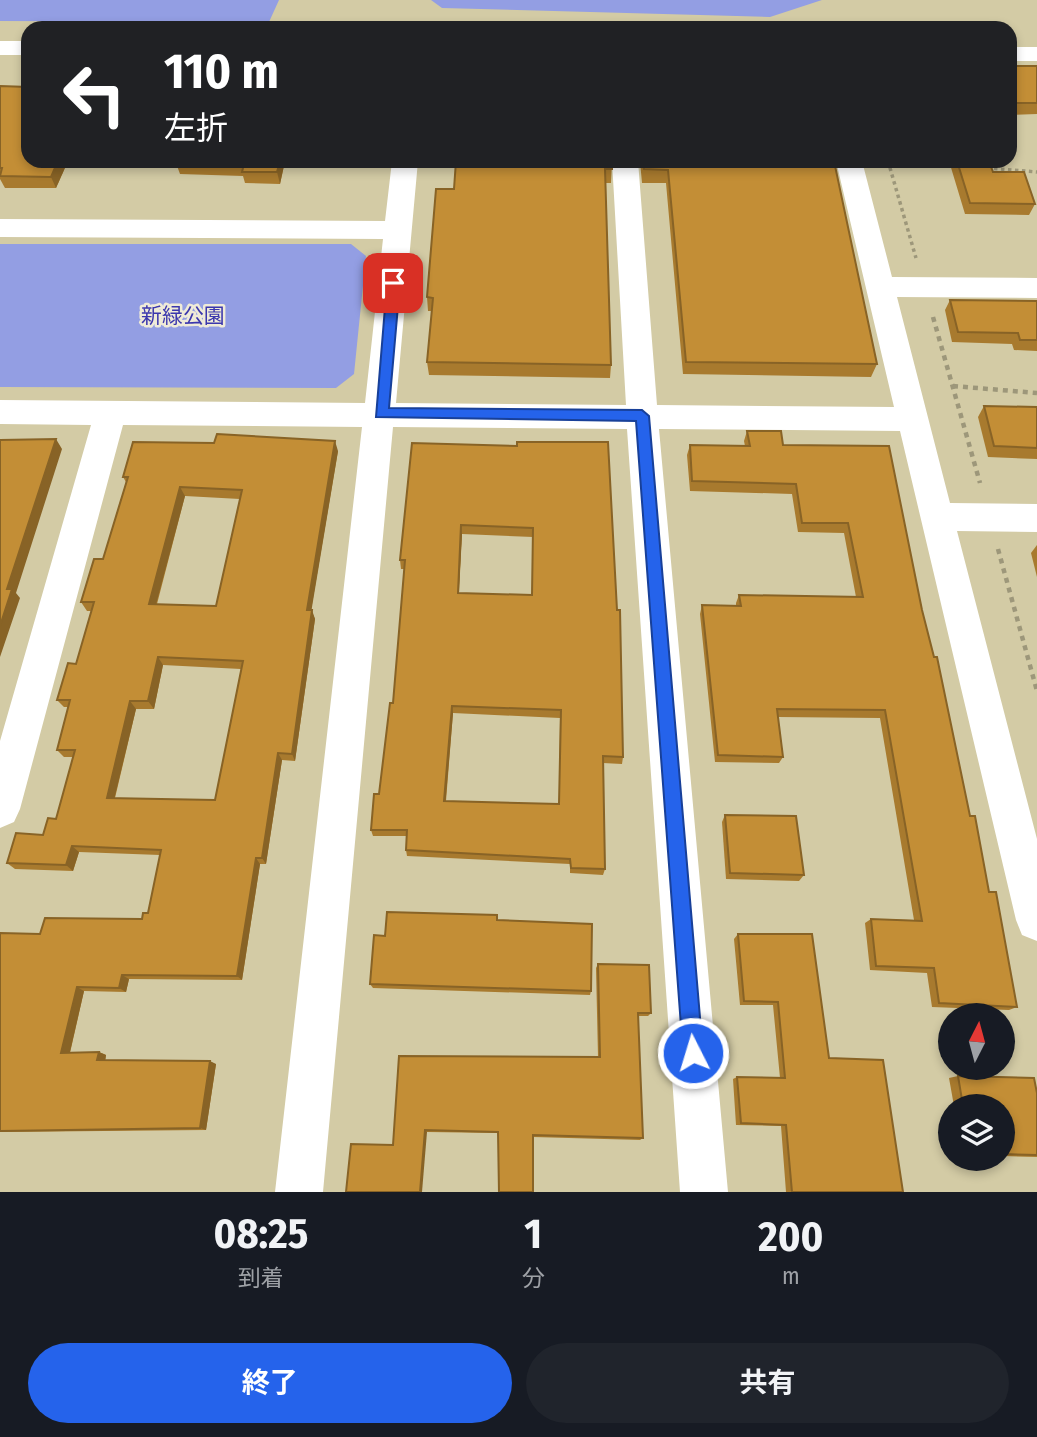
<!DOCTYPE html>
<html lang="ja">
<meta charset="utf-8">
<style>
:root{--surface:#171b24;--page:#20242c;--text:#f1f3f6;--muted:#9ea1a6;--accent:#2563eb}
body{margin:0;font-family:"Fira Sans Condensed","Noto Sans JP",sans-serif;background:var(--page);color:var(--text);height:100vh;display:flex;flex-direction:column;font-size:26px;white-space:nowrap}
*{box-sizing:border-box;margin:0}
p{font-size:23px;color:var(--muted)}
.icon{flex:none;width:38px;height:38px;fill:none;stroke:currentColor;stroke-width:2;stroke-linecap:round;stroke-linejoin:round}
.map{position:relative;height:1192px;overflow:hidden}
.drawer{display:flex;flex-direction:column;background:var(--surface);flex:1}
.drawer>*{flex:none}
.hud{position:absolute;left:21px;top:21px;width:996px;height:147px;border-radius:21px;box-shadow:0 4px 10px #0003;background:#202124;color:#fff;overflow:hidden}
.needle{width:46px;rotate:6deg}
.tools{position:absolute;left:938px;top:1003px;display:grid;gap:14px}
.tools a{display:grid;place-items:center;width:77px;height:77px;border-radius:50%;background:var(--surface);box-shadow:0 4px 10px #0003;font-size:35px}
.pin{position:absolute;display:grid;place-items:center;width:60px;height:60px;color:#fff;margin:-30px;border-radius:14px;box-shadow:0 4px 10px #0006}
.me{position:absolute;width:77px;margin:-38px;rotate:355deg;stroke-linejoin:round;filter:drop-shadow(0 0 5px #0008)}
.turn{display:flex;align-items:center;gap:24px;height:147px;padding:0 28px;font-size:32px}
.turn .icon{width:91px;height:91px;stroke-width:2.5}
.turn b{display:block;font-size:49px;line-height:60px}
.eta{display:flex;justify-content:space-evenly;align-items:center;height:119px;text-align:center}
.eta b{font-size:42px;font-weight:700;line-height:49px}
.primary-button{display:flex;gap:14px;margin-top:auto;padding:14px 28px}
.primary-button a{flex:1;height:80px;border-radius:42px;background:var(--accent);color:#fff;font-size:28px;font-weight:700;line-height:80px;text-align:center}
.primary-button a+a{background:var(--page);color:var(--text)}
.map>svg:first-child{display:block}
</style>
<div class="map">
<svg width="1037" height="1192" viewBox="0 0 1037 1192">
<rect width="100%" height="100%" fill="#d3cba5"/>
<g fill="#939ee3">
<polygon points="0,0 279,0 269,22 0,21"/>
<polygon points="431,0 822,0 770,17 442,8"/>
<polygon points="0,244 351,244 366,256 354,374 336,388 0,387"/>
</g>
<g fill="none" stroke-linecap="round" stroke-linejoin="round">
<g stroke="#9d977a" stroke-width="3.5" stroke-dasharray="3.5 3.5" stroke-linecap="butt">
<polyline points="888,161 916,258"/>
<polyline points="889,162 954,166"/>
<polyline points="987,168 1037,172"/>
</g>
<g stroke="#9d977a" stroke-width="4.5" stroke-dasharray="5 5" stroke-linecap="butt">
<polyline points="933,317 980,483"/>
<polyline points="953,386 1037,393"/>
<polyline points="998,549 1037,691"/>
</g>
<g fill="#fff" fill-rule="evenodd">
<rect x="0" y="41" width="28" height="14"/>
<rect x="1010" y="47" width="27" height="14"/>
<polygon points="392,161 418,161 396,403 626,405 612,161 638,161 657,405 894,407 836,161 862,161 892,277 1037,278 1037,298 897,297 950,503 1037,504 1037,532 957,531 1037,839 1037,941 1022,935 1016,920 900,431 659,429 728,1192 680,1192 627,429 393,427 323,1192 275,1192 362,427 123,425 20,809 14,822 0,828 0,741 91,425 0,424 0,400 365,403 383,239 0,237 0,219 385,221"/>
</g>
</g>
<g fill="#a87a2e" fill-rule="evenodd">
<polygon points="1010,66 1037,66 1037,114 1010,115"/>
<polygon points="0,86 68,161 56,188 5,188 0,179"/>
<polygon points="176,161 285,161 280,184 245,183 243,176 180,174 176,163"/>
<polygon points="612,161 611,183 605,183 611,365 610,378 429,375 427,362 432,311 428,311 427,297 454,189"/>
<polygon points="640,161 834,161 877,364 871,377 683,374 666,183 642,183"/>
<polygon points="949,161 989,161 993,172 1035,204 1029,215 965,214"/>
<polygon points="950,300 1037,301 1037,351 1014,350 1012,344 952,342 945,310"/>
<polygon points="984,406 1037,407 1037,459 988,457 978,417"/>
<polygon points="747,431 783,445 922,610 970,816 1017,1007 1009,1010 932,1007 927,973 870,970 865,923 871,919 914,920 880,718 778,717 783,757 779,763 715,762 700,614 702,605 736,606 736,603 739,595 856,597 844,533 798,532 792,494 690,491 687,455 690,445 745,446 744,441"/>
<path d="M517,446l106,311 -1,7 -19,-1 2,106 -2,6 -33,-2v-9l-163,-8 -1,-6 1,-14h-34l-2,-6 8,-36 14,-91 11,-134h-3l-1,-9zM462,534l71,3 -1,58 -73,-2zM453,713l107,5 -1,86 -113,-3z"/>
<path d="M338,451l-27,159 4,9 -20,142 -13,-1 -16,104h-6l-18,116 -113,-1 -3,13 -42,-1 -14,62 29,-1 7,3 -1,5 111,4 -10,66 -206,2v-199l40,1 102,-15 6,-6 12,-58 -81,-3 -6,19 -58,-2 -8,-6 36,-28 13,-16 18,-62h-10l-7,-7 11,-43h-4l-7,-7 19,-36 15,-53h-4l-6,-9 22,-43 23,-77 -3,-5zM185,496l55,3 -24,107 -59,-2zM163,665l78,4 -26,131 -100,-2 21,-89h18z"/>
<polygon points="1037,545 1037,577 1031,553"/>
<polygon points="725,815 804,875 799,881 726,879 722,822"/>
<polygon points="497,920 591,991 590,995 373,988 370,984 385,936"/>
<polygon points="738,934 829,1058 903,1192 786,1192 781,1126 736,1125 733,1079 737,1077 780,1078 773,1005 740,1005 734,939"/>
<polygon points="598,964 651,1013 648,1016 638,1016 643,1138 640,1140 533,1137 498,1133 427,1132 393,1145 399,1056 598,1057 596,968"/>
<polygon points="958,1076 1037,1093 1037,1157 1003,1156 1003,1106 954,1106 949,1078"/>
</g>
<g fill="#886326">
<polygon points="58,161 68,161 56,188 51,177"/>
<polygon points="280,161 285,161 280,184 277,172"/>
<polygon points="56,439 62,449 16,593 20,598 0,657 0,626 7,589"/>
<polygon points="335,441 338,451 310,619 307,610"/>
<polygon points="180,487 185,496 154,612 149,604"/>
<polygon points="461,525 462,534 458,602 458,593"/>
<polygon points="312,610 315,619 295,761 292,754"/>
<polygon points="158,657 163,665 154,709 148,701"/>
<polygon points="130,701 136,709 113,804 107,798"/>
<polygon points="452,706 453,713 445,808 444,801"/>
<polygon points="278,753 282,760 266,864 262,858"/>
<polygon points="72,846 79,852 73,871 66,865"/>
<polygon points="256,858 260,864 242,980 237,976"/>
<polygon points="122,975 129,979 126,992 119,988"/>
<polygon points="77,987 84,991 69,1056 61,1053"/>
<polygon points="99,1052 106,1055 105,1063 97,1060"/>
<polygon points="210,1061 216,1064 206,1130 200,1128"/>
<polygon points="425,1130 427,1132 422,1192 420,1192"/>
</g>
<g fill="#c38e36" stroke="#886326" stroke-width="2" fill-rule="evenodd">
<rect x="1010" y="66" width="27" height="37"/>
<polygon points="0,86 28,87 28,161 58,161 51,177 0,176 2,168 0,168"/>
<polygon points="176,161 280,161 277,172 242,172 244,164 176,163"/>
<polygon points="456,161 612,161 612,169 605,169 611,365 427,362 433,298 427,297 436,189 454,189"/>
<polygon points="643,161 834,161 877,364 686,362 668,170 644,169"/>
<polygon points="957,161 989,161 993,172 1024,172 1035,204 970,203"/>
<polygon points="950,300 1037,301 1037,340 1020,340 1018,333 958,332"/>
<polygon points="984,406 1037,407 1037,448 994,446"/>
<polygon points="747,431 781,431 783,445 889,446 922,610 934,657 937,657 970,816 975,816 989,892 996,892 1017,1007 939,1003 934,968 876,966 871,919 922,921 885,710 777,709 783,757 718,755 702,605 741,606 739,595 863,597 848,523 802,523 796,484 692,481 690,445 750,446"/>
<path d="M217,434l118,7 -28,169h5l-20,144 -14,-1 -16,105h-6l-19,118 -115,-1 -3,13 -42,-1 -16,66 38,-1 -2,8 113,1 -10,67 -200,3v-198l40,1 5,-16 97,1 1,-6h5l13,-63 -89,-4 -6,19 -59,-2 9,-30 27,2 5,-17 8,1 19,-69h-18l13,-50h-13l11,-37 8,1 18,-62h-13l13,-43h9l25,-82h-5l10,-35 81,1zM180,487l62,3 -26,116 -67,-2zM158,657l85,4 -28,139 -108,-2 23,-97h18z"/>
<polygon points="56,439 7,589 12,589 0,626 0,440"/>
<path d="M517,442h91l9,168h3l3,147 -20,-1 2,113 -34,-1 -1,-9 -164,-9 1,-20h-36l3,-36h5l11,-91h3l12,-143h-5l12,-117 105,3zM461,525l72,3 -1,67 -74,-2zM452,706l109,4 -2,94 -115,-3z"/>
<polygon points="725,815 796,816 804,875 730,873"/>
<polygon points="387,912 497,915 497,920 592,924 591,991 370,984 374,935 385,936"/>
<polygon points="738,934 812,934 829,1058 883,1060 903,1192 792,1192 786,1125 741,1123 737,1077 785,1078 778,1002 744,1001"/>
<polygon points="598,964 649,965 651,1013 638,1013 643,1138 533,1135 533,1192 499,1192 498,1132 425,1130 420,1192 346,1192 351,1144 393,1145 399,1056 600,1057"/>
<polygon points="958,1076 1034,1078 1037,1093 1037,1155 1003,1154 1003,1106 963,1106"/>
</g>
<polygon fill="#2563eb" stroke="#184099" stroke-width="2" points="393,278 400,283 389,408 642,410 649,416 703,1053 700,1060 693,1063 686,1060 683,1053 636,421 376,417 387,283"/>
<g text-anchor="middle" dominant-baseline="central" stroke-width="5" stroke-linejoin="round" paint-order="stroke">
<g font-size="21" fill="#3b37ad" stroke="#efebd8">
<text x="183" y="316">新緑公園</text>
</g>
</g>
</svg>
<div class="tools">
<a><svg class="needle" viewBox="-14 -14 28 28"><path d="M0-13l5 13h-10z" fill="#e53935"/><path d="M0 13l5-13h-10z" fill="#9ea1a6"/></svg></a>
<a><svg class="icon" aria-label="layers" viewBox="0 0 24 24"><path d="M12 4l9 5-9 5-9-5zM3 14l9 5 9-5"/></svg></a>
</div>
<div class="pin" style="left:393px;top:283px;background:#d93025"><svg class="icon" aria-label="arrive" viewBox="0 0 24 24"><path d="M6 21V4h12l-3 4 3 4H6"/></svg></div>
<svg class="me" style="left:693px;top:1053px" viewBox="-20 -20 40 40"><circle r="17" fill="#2563eb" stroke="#fff" stroke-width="3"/><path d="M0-11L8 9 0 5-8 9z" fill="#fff"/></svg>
<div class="hud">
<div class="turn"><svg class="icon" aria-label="left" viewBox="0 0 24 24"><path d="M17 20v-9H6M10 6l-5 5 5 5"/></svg><div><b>110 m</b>左折</div></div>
</div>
</div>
<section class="drawer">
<div class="eta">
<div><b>08:25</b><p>到着</p></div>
<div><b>1</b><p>分</p></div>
<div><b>200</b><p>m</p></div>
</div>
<div class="primary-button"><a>終了</a><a>共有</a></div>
</section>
